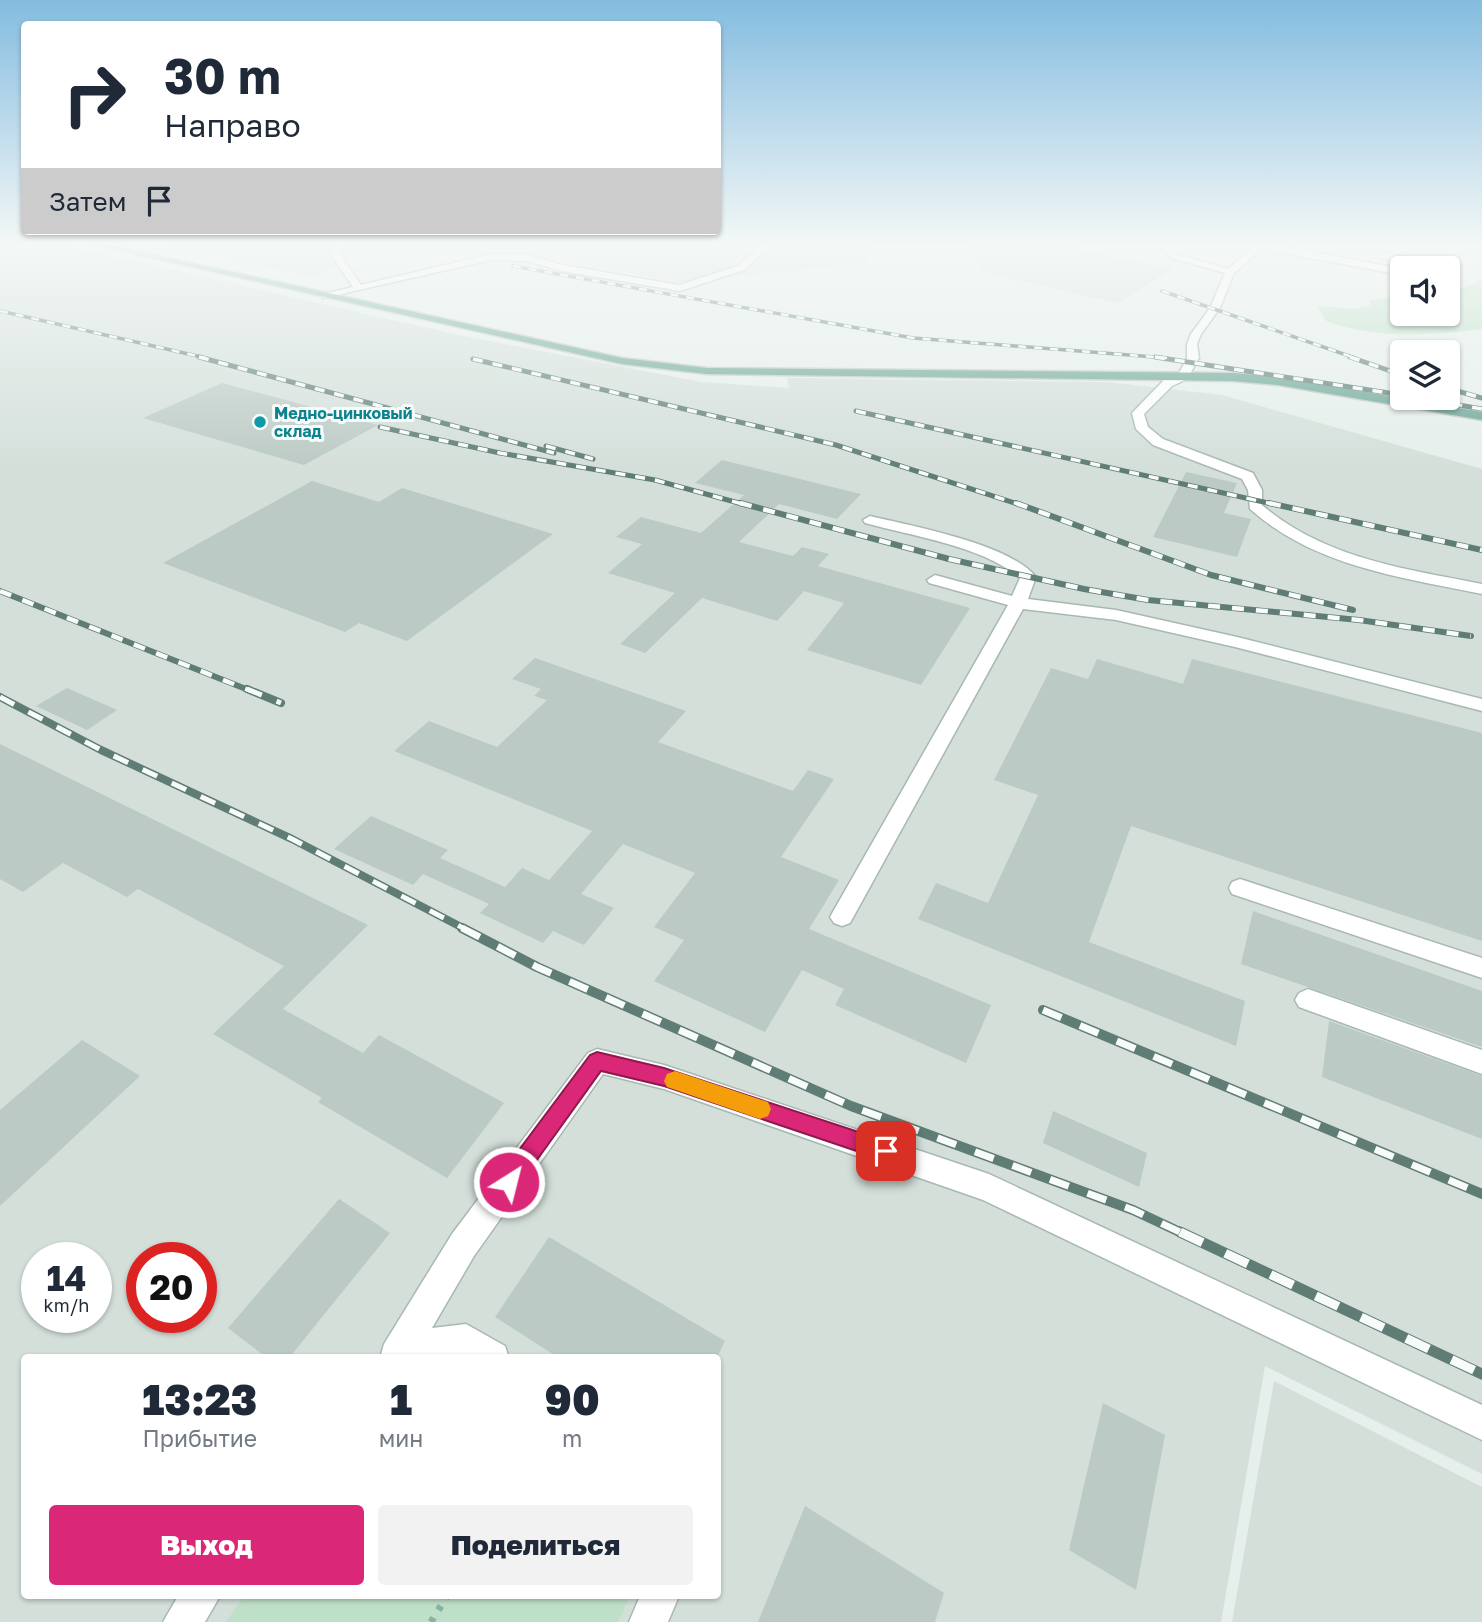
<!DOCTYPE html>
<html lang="ru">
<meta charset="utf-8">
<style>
:root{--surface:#fff;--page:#f2f2f3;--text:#1f2937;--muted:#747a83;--accent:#db2777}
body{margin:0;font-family:"Golos Text",sans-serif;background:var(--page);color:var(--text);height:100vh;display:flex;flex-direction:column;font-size:26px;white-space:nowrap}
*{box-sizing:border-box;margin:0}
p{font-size:23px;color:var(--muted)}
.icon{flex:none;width:38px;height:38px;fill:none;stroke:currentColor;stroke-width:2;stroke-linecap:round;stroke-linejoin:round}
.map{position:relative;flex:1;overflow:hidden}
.sheet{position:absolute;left:21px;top:1354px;width:700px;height:245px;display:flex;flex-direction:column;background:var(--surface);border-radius:7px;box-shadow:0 2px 5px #0004}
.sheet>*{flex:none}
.top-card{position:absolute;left:21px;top:21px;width:700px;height:214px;border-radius:7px;box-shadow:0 2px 5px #0004;background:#fff;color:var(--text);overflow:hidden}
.buttons{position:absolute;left:1390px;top:256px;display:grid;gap:14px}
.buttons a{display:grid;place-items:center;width:70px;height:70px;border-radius:7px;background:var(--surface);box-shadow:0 2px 5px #0004;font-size:35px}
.speed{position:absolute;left:21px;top:1242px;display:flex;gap:14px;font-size:35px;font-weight:700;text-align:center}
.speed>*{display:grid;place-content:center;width:91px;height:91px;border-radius:50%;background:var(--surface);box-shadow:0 2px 5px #0004;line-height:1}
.speed small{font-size:18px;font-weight:400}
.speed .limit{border:10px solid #d22;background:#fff;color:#111}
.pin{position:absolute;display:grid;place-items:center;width:60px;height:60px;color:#fff;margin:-30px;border-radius:14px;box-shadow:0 4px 10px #0006}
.me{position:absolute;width:77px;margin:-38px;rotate:36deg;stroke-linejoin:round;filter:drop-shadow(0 0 5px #0008)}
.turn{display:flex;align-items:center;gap:24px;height:147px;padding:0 28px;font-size:32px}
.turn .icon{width:91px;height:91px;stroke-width:2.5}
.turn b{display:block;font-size:49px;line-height:60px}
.then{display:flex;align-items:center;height:66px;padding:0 28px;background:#0003;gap:14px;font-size:26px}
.eta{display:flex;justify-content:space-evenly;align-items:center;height:119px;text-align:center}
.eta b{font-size:42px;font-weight:800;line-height:49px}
.primary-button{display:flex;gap:14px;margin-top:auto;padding:14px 28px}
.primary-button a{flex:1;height:80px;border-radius:7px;background:var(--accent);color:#fff;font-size:28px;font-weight:800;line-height:80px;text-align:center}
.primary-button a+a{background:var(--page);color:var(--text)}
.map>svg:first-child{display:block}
</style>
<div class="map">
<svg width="1482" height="1622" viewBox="0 0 1482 1622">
<rect width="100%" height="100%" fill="#e6efeb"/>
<g fill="#d4dfda" fill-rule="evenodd">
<path d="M0,243h55l399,91 247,48 88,6 -2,-10 320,4 115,13 260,74v1005l-217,-108 -44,256h-1221zM37,1258h59v60h-59zM142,1258h59v60h-59zM24,1358h694v238h-694z"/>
<polygon points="153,243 879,243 865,263 678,282 498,250 355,257 312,277"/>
<polygon points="960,243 1091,243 1081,250 1173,268 1118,303 986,273"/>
<polygon points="1274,1381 1482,1487 1482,1622 1232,1622"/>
</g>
<g fill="#bfe0c8">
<path d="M1482,279v50c-51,7 -107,10 -156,-8l-8,-15 36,3 17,-3 -2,-6 33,-4v17h45v-23l18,-3z"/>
<polygon points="244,1596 630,1596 618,1622 226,1622"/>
</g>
<g fill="#bbcac4">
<polygon points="222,383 378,425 304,465 143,418"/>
<polygon points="722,460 861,494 837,519 779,504 739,542 793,556 802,547 829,554 818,566 970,608 921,685 807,650 844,603 804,591 777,621 702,598 645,653 620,644 675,593 608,573 642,544 616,537 641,517 701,533 744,495 695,483"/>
<polygon points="1186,472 1237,483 1224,513 1251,519 1237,557 1153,537"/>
<polygon points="312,481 379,502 402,488 553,534 407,641 359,623 345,632 163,563"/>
<polygon points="535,658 686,711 658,742 793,791 808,770 834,779 781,857 839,880 809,929 991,1005 966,1063 835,1005 844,989 802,970 765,1032 654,981 684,940 654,927 695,873 623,844 581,894 614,908 584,945 553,931 543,943 480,913 489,904 423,874 413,885 334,849 371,816 448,850 440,858 505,887 522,868 549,880 592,831 394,751 429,721 497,747 547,700 534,696 541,689 512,679"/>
<polygon points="1097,659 1183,684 1192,659 1482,733 1482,941 1131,826 1089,942 1245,1001 1236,1046 918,919 936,883 988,903 1038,795 994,780 1051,668 1088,679"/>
<polygon points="67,688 117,710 87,730 36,706"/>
<polygon points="0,744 368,925 283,1009 363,1053 379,1035 504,1103 447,1178 318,1102 322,1098 213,1034 284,966 138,889 127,897 63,863 23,892 0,879"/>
<polygon points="1253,911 1482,991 1482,1047 1241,964"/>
<polygon points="1329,1021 1482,1076 1482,1139 1322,1077"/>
<polygon points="82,1040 140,1076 0,1206 0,1110"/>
<polygon points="1053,1111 1147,1153 1139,1187 1043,1143"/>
<polygon points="339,1199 390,1233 289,1358 267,1358 228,1328"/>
<polygon points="549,1237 725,1341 717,1358 559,1358 495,1317"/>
<polygon points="1103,1403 1165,1435 1136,1590 1069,1550"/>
<polygon points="805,1506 944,1593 935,1622 758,1622"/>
</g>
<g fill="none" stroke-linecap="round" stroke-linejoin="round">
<defs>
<g id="minor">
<polygon points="341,243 352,243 339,253 361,285 491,254 527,255 563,265 679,285 738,266 764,243 774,243 744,270 680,291 562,271 527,261 491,260 323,298 323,294 353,287 329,252"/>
<path d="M1159,243h9l9,11 51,15 25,-22 -8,-4h22l135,26v6l-140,-26 -28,24 -14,35 -19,26 -4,10 2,14 -12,21 -15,7 -28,28 4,13 15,12 90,34 9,17v15c61,53 143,64 220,79v10c-82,-17 -168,-28 -232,-85l-2,-19 -6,-11 -89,-34 -17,-16 -4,-16 32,-33 14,-5 9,-17v-14l4,-10 19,-26 15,-35 -54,-15z"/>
<polygon points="1385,253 1431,262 1436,265 1431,268 1382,258 1380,256"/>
<path d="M870,516c42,10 140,28 166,61l-8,22 88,11 121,27 245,62v12l-247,-64 -119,-27 -93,-11 -173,314 -8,3 -8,-3 -4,-6 178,-312 -79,-22 -2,-3 8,-5 77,21 8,-18c-38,-32 -108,-42 -155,-55l-2,-3z"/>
<polygon points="1240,879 1482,958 1482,978 1232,894 1229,888 1232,882"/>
<polygon points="1308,989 1482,1050 1482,1074 1299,1007 1295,1000 1299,993"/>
<polygon points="597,1049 664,1065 989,1174 1482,1405 1482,1440 983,1200 664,1089 603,1074 474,1256 432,1328 466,1324 505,1346 509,1358 380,1358 384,1344 452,1234 588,1053"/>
<polygon points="178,1596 220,1596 205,1622 163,1622"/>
<polygon points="640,1596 679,1596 668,1622 629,1622"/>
</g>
<polygon id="major" points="85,243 102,243 622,358 707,368 1233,373 1278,377 1482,412 1482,420 1278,385 1233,381 707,374 622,364"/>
</defs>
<use href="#minor" stroke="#a8b8b2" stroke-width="3"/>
<use href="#major" stroke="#c2cac8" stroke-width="3"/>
<polyline stroke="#86b3a5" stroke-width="7" stroke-dasharray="5 9" stroke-linecap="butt" points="431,1622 447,1596"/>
<use href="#minor" fill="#fff" fill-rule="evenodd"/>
<use href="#major" fill="#6aa596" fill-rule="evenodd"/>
<defs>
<g id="rail-far5">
<polyline points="513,266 913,338 1167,358"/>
<polyline points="1162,291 1355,358"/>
<polyline points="0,311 206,358"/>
</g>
<g id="rail-far4">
<polyline points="199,357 554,453"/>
<polyline points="1155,357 1402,395"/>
<polyline points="1350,357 1402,375"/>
<polyline points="473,359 836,445 1021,505"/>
<polyline points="1447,388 1482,398"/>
<polyline points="1413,397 1482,409"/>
<polyline points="856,411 1277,505"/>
<polyline points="380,427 500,453 655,480 746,505"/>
<polyline points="546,446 593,459"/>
</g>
<g id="rail-far3">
<polyline points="740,503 949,559 1084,589 1148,600 1359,620 1471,636"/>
<polyline points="1016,503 1211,575 1353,610"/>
<polyline points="1269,503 1482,550"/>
<polyline points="0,591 251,691"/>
</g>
<g id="rail-far2">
<polyline points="247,689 281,703"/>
<polyline points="0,697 101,750 292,839 465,929"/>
</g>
<g id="rail-far1">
<polyline points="462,928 537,967 851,1106 1133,1210 1184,1234"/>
<polyline points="1043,1010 1482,1194"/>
</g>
<polyline id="rail" points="1180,1232 1482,1374"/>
</defs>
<use href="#rail-far5" stroke="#5f7d75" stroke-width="3.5"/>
<use href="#rail-far4" stroke="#5f7d75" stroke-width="5"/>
<use href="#rail-far3" stroke="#5f7d75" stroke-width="6"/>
<use href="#rail-far2" stroke="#5f7d75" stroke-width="8"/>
<use href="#rail-far1" stroke="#5f7d75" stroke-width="10"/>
<use href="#rail" stroke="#5f7d75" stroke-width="11"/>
<use href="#rail-far5" stroke="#f7fbf9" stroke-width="2.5" stroke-dasharray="8" stroke-linecap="butt"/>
<use href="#rail-far4" stroke="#f7fbf9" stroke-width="3.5" stroke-dasharray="10" stroke-linecap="butt"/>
<use href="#rail-far3" stroke="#f7fbf9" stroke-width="4.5" stroke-dasharray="12" stroke-linecap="butt"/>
<use href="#rail-far2" stroke="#f7fbf9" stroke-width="5" stroke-dasharray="16" stroke-linecap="butt"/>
<use href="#rail-far1" stroke="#f7fbf9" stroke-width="7" stroke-dasharray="20" stroke-linecap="butt"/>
<use href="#rail" stroke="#f7fbf9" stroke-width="9" stroke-dasharray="25" stroke-linecap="butt"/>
</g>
<linearGradient id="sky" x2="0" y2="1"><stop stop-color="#84bce0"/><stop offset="0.52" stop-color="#f4f8f6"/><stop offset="1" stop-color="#f4f8f6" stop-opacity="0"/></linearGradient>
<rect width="1482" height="470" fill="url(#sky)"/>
<polygon fill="#db2777" stroke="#8e194d" stroke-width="2" points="597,1052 664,1068 886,1141 893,1144 896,1151 893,1158 886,1161 664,1086 601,1071 516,1189 509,1192 501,1189 498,1182 501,1174 590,1055"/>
<polygon fill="#f59e0b" points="675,1071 768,1102 771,1109 768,1116 760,1119 667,1087 664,1081 667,1074"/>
<circle fill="#0f9aa8" stroke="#f7fbf9" stroke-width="2.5" cx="260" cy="422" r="7"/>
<g text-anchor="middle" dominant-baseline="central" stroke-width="6" stroke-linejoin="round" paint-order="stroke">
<g font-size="16" font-weight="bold" fill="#0d838f" stroke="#f7fbf9" text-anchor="start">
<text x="274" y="413">Медно-цинковый<tspan x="274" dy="18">склад</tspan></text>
</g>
</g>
</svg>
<div class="buttons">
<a><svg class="icon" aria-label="sound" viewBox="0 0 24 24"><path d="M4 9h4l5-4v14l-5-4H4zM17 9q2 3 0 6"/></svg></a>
<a><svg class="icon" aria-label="layers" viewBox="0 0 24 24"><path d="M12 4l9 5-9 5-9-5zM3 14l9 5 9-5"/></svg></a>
</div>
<div class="speed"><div>14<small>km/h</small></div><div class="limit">20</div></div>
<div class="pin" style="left:886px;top:1151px;background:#d93025"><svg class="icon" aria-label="arrive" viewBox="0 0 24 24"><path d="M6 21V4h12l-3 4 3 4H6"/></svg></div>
<svg class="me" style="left:509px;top:1182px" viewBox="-20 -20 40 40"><circle r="17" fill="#db2777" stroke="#fff" stroke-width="3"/><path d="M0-11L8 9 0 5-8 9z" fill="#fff"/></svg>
<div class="top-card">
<div class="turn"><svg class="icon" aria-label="right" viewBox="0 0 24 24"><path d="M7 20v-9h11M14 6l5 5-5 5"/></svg><div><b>30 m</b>Направо</div></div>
<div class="then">Затем<svg class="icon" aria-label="arrive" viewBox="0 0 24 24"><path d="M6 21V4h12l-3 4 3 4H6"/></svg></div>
</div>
<section class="sheet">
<div class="eta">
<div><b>13:23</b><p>Прибытие</p></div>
<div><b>1</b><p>мин</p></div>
<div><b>90</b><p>m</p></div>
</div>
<div class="primary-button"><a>Выход</a><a>Поделиться</a></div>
</section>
</div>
